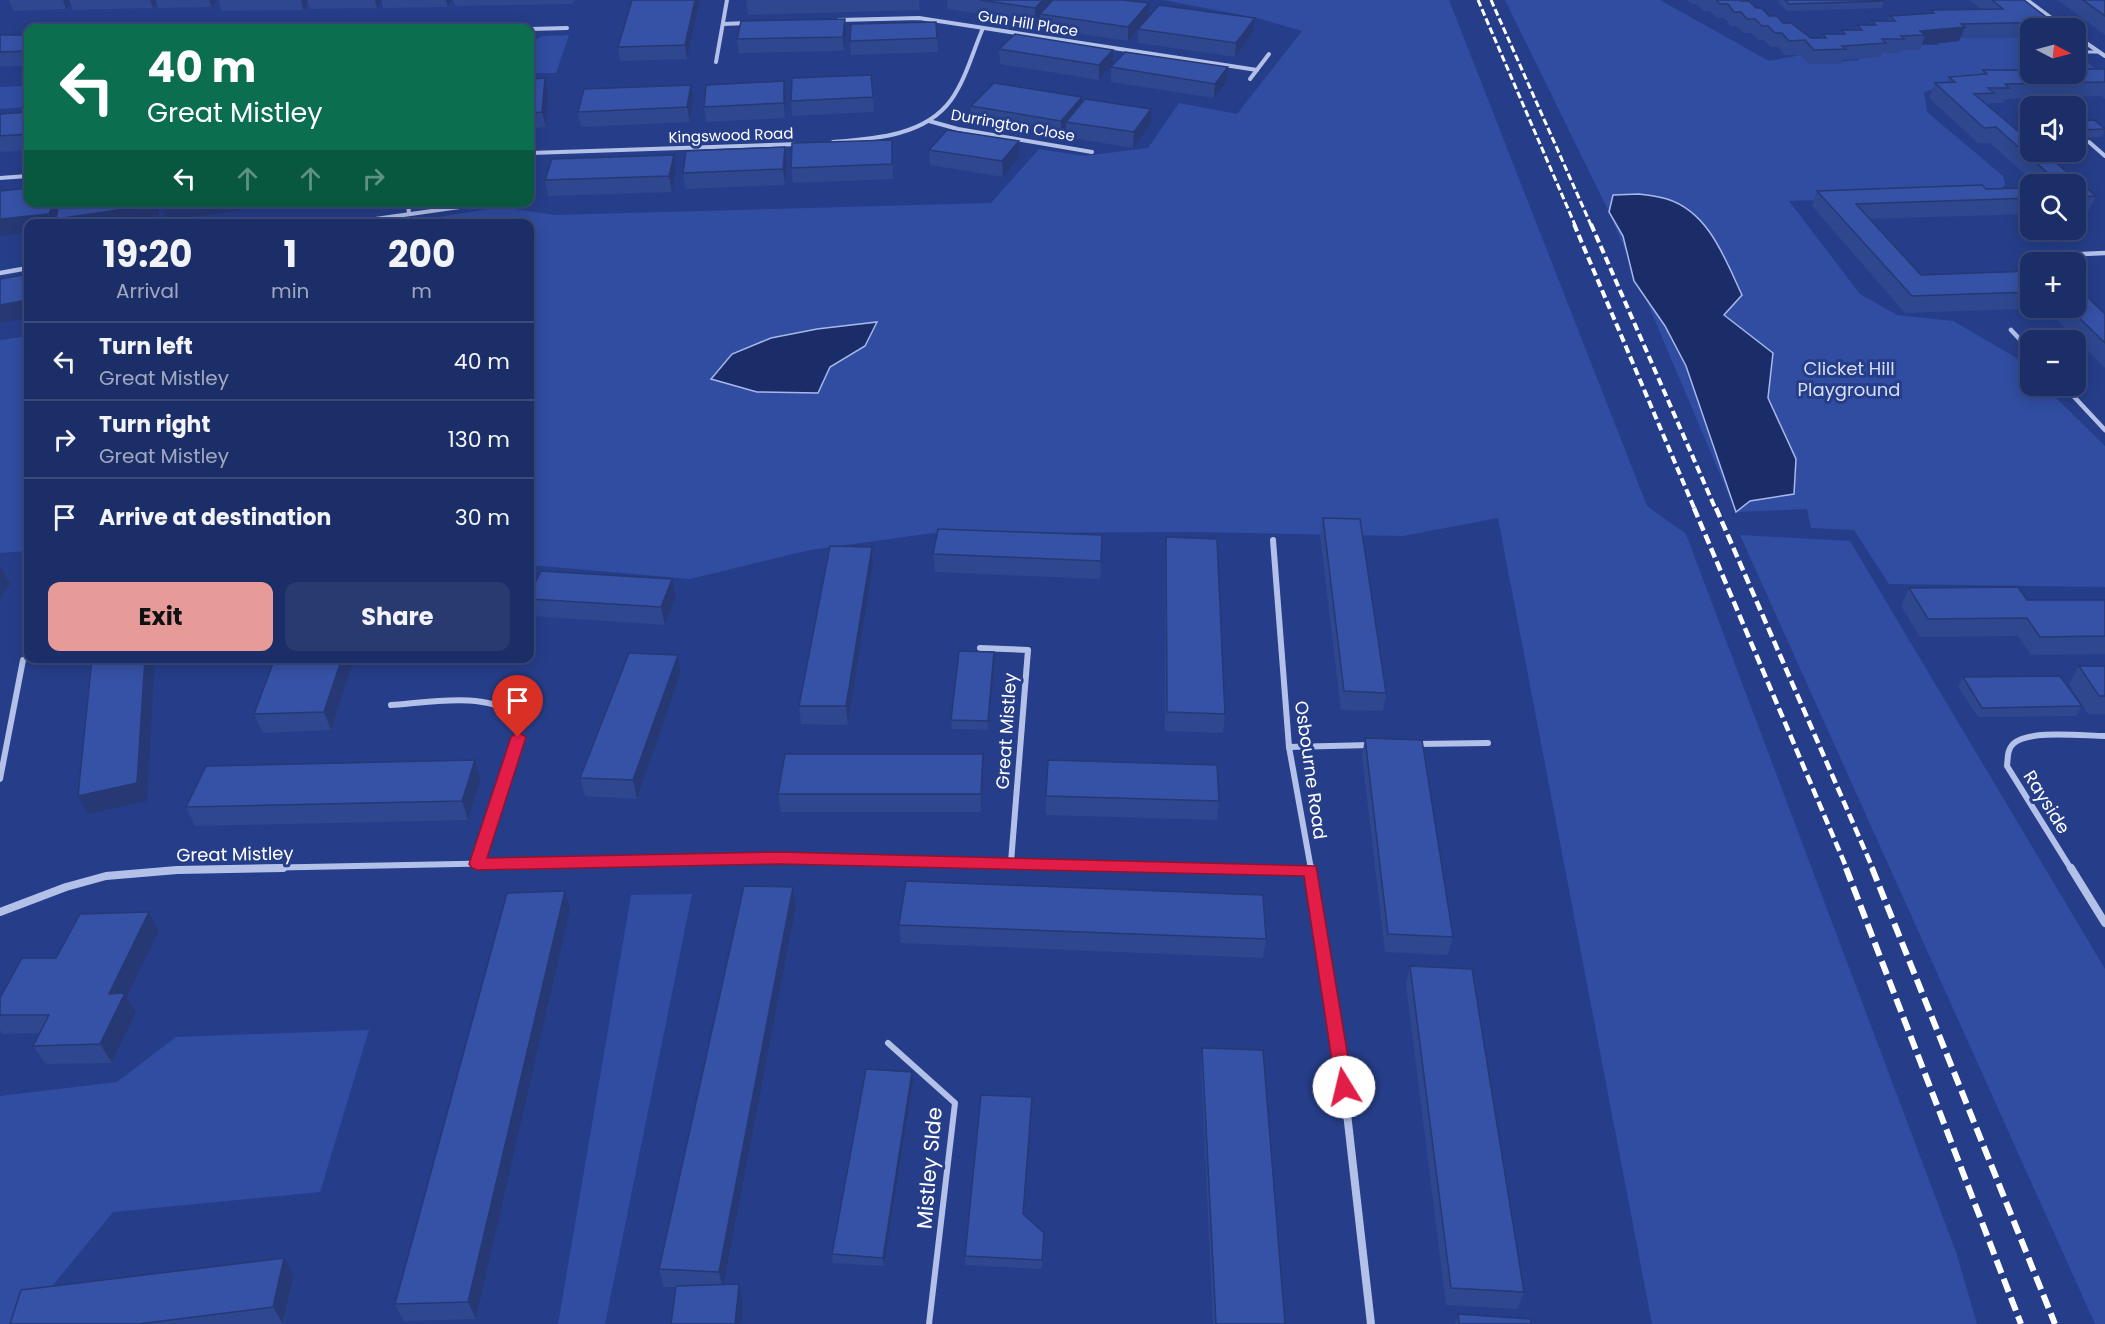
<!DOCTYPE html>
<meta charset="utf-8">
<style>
:root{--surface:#1c2e67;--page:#293a70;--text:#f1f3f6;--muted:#a0a8c0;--line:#3a4a7b;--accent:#e69b98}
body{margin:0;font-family:Poppins,sans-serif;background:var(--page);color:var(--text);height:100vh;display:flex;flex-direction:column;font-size:22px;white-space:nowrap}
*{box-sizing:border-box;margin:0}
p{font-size:20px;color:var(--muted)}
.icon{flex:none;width:33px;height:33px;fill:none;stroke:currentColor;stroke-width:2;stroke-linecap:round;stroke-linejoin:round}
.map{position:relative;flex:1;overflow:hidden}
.side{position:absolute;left:24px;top:219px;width:510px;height:444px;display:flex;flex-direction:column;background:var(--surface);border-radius:12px;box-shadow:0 3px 15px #0003,0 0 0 2px var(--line)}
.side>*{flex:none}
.banner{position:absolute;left:24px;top:24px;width:510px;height:183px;border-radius:12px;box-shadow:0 3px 15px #0003,0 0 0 2px var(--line);background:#0b6e4f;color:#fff;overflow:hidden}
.needle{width:39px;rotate:96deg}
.fabs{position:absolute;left:2020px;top:18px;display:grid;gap:12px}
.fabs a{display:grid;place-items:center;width:66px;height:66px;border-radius:12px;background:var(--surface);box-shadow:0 3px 15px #0003,0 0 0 2px var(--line);font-size:30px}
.pin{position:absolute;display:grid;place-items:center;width:51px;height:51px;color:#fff;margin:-62px -26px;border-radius:50% 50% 50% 0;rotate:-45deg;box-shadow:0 0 6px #0007}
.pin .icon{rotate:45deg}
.me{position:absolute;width:66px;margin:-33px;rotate:351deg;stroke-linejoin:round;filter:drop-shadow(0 0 4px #0008)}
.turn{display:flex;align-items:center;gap:21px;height:126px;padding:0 24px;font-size:27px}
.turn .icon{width:78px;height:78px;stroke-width:2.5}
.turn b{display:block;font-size:42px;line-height:51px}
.lanes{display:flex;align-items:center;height:57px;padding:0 24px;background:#0003;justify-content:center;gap:30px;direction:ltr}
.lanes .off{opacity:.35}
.eta{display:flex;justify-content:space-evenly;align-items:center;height:102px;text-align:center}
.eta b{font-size:36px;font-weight:700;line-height:42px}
.action{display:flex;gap:12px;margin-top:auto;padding:12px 24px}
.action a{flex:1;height:69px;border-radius:12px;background:var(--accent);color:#111;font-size:24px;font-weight:700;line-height:69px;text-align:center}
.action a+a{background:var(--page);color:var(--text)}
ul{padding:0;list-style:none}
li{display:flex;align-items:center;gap:18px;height:78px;padding:0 24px;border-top:2px solid var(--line)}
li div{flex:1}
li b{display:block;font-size:22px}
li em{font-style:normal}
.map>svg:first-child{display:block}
</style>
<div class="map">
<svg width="2105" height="1324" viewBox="0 0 2105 1324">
<rect width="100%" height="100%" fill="#263e89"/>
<g fill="#304da1">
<polygon points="1163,0 1449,0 1647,506 1686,534 1956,1252 1977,1324 1652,1324 1498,518 1403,536 1195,532 933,533 810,550 690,579 530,565 530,224 394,224 502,207 555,215 991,203 1039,149 1084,156 1148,148 1179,103 1237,114 1302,31 1257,18"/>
<polygon points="1505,0 1660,0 1769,61 1801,55 1809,64 1859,60 1858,57 1915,45 1939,45 1937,42 1956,38 2031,37 2031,42 2020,43 2031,51 2031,74 2076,74 2076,59 2083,58 2105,78 1951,84 1924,92 1927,112 2003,176 2005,184 2001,190 1977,195 1789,201 1860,294 1897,315 1953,321 2015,357 2031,373 2031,386 2044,386 2105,446 2105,587 1889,584 1854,530 1811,528 1807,509 1736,512 1609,212"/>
<polygon points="569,35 556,73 530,73 530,43 542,36"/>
<polygon points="28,86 28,107 0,109 0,87"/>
<polygon points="28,336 28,551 0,553 0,340"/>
<polygon points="1740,535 1850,541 2105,969 2105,1324 2095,1324"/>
<polygon points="692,894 605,1324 558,1324 631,895"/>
<polygon points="369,1030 320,1192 113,1212 35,1307 25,1324 0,1324 0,1096 117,1082 176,1037"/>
</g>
<g fill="#1b2d69" stroke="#a7b9ea" stroke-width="1.5">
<path d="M1639,194c9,1 19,2 28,5 42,13 58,60 75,96l-18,20 49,38 -5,45 28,61 -2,35 -44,7 -14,11 -50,-146 -21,-40 -31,-45 -11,-45 -14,-24 4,-17z"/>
<polygon points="877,322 865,346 830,367 818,393 757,392 711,379 732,354 771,338 817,329"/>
</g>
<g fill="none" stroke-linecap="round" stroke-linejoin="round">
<polyline stroke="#b3c1e9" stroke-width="3" points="2076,52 2099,52"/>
<polyline stroke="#b3c1e9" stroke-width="6" points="888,1043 955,1103 929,1324"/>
<g stroke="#b3c1e9" stroke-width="4">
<polyline points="2027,0 2065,28"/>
<polyline points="839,20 919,18 1257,70"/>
<polyline points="723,24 747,23"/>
<polyline points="530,29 567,28"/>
<polyline points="2076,36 2105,56"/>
<polyline points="716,62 727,0"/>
<polyline points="1250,79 1269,54"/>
<polyline points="929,121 958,129 1092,152"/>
<path d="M833,142c41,-3 92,-6 118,-42 15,-21 22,-49 32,-72"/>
<polyline points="2089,142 2105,156"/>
<polyline points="530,153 799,144"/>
<polyline points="0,178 28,176"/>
<polyline points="408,202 409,214"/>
<polyline points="340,224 474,205"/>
</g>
<g stroke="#b3c1e9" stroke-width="4.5">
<polyline points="2039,256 2105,253"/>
<polyline points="0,273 28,268"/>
<polyline points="2011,330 2031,351"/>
<polyline points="2064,386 2105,430"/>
</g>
<g stroke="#b3c1e9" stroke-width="6">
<polyline points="1273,540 1289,747 1311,869"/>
<polyline points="980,648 1028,650 1011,862"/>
<path d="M391,705c33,-2 100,-15 124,12l3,20 -41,127"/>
<polyline points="1417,744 1488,743"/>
<polyline points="1289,747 1371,745"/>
<polyline points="0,779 23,660"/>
<polyline points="210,869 759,858 1285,869"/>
<path d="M2071,869l-64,-103c1,-8 0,-16 6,-22 15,-15 72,-8 92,-8"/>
</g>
<g stroke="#b3c1e9" stroke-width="8">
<polyline points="1227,868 1311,870"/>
<polyline points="1311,868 1344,1087 1371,1324"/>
<polyline points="2071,868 2105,923"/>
<polyline points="0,912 66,887 106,876 177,870 283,868"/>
</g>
<g stroke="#fff" stroke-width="3" stroke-dasharray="7 3" stroke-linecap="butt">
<polyline points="1478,0 1575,225"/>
<polyline points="1491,0 1591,225"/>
</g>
<g stroke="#fff" stroke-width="4" stroke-dasharray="8 4" stroke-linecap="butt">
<polyline points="1574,224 1695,510"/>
<polyline points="1591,224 1716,510"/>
</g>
<g stroke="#fff" stroke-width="4.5" stroke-dasharray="10 4.5" stroke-linecap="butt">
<polyline points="1694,508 1847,869"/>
<polyline points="1716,508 1873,869"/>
</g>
<g stroke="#fff" stroke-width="6" stroke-dasharray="14 6" stroke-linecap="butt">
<polyline points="1846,868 2021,1324"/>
<polyline points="1872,868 2055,1324"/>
</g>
</g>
<g fill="#2e478f">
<polygon points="9,0 217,0 212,7 158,8 157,4 153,8 73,10 71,5 66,9 14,11"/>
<polygon points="218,0 452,0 448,7 383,8 382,1 377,8 310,9 308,4 303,10 222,11"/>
<polygon points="453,0 574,0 572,4 455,6"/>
<polygon points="700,0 687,59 620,61 618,47"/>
<polygon points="746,0 919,0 920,10 748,15"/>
<polygon points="947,0 1123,0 1148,17 1255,18 1253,32 1235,57 1138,43 1138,29 1148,18 1128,41 1040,28 1040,18 1035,22 947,9"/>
<polygon points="1687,0 1740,0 1811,38 1822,38 1823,34 1840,34 1841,30 1856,30 1857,25 1870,25 1872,21 1888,21 1890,16 1930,14 1931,10 1981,9 1969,0 2024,0 2053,22 2050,28 2031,28 2031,37 1960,38 1959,41 1922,45 1920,50 1901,50 1900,53 1882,53 1881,57 1842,60 1841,64 1809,64 1801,55 1785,55 1778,47 1771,47 1764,40 1758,40 1751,33 1743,33 1737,26 1731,26 1724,18 1716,18 1710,11 1703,11 1697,4 1691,4"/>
<polygon points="1779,0 1883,0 1884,1 1882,8 1787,11 1779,3"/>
<polygon points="2058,0 2105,0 2105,35"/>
<polygon points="936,22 938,52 851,55 850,41"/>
<polygon points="846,33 844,51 739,53 737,39"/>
<rect x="0" y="35" width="28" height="31"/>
<polygon points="999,49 1113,50 1113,64 1099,80 1000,64"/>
<polygon points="1111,67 1228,67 1227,82 1214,98 1111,82"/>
<polygon points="2105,69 2105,99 2101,96 2005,99 2003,103 1990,103 1989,106 2096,196 2088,212 2076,212 2076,184 2036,184 1990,143 1978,143 1929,98 1935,83 1947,83 1949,77 1981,74 1983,70"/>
<polygon points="871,75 874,112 792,116 791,101"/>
<polygon points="545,78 548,93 546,127 530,129 530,79"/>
<polygon points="786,96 785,118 706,122 704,107"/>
<polygon points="1082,97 1082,104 1151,109 1151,124 1133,148 1066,137 1066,130 1061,136 971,121 971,106"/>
<polygon points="693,100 690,122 581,127 578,112"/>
<polygon points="28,112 28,150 0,152 0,114"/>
<polygon points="2076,121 2105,129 2102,137 2076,138"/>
<polygon points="785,147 787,163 785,185 685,189 683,173"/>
<polygon points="929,150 1019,157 1003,177 930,165"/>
<polygon points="893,155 893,179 793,183 791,168"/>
<polygon points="676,170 672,192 548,196 545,180"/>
<polygon points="2031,188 2031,214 1870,219 1921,275 2031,271 2031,308 2076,308 2105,314 2105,368 2045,308 1905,313 1812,206 1817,191 1986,189"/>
<polygon points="1323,518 1386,693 1383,711 1341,710 1320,536"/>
<polygon points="1102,535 1100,579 935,572 933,554"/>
<polygon points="1166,537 1225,714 1223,733 1165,731 1165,555"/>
<polygon points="872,547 873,565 848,725 801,724 799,706"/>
<polygon points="1909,588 2027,600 2105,600 2105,654 2031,655 2018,636 1920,637 1901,606"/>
<polygon points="530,593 676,597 665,625 532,616 530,608"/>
<polygon points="994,652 995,661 988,730 952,729 951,720"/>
<polygon points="678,655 681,673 637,799 585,796 580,778"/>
<polygon points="275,658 355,658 331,730 263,733 254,714"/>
<polygon points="2079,666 2105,666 2105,714 2088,714 2069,684"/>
<polygon points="1963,677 2082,706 2076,716 1978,717 1958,687"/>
<polygon points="1365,738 1453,937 1448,955 1385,952 1362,756"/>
<polygon points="983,754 983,772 981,812 781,812 778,794"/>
<polygon points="475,760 481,779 468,820 195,826 186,807"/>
<polygon points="1046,796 1219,801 1217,820 1046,815"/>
<polygon points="796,906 724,1285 739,1284 743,1301 676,1287 664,1287 659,1269"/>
<polygon points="570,910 476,1319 404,1321 395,1304"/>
<polygon points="899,925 1266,939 1263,958 901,943"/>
<polygon points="159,931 127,997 136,1012 112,1063 46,1064 33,1046 40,1033 3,1034 0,1030 0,998 56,958"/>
<polygon points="1410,966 1524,1292 1517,1309 1446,1305 1406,985"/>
<polygon points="1202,1048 1285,1324 1213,1324 1201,1066"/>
<polygon points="913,1081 884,1266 833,1263 832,1254"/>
<polygon points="1032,1097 1024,1215 1044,1233 1042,1269 965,1265 965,1256"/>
<polygon points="284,1258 294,1275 284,1324 10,1324"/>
<polygon points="1458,1314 1531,1324 1455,1324"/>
</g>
<g fill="#263974">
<polygon points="63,0 69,0 71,5 66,9"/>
<polygon points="150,0 155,0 157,4 153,8"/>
<polygon points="209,0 217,0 212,7"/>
<polygon points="301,0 307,0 308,4 303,10"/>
<polygon points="375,0 381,0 382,1 377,8"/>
<polygon points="446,0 452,0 448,7"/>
<polygon points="695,0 700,0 687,59 685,45"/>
<polygon points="1043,0 1057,0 1040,14 1040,18 1035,22 1035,8"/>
<polygon points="1149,3 1148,17 1128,41 1128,27"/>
<polygon points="1255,18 1253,32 1235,57 1236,43"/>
<polygon points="845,19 846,33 844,51 843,37"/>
<polygon points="1965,27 1959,41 1922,45 1925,35 1920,31"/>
<polygon points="1113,50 1113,64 1099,80 1099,65"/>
<polygon points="1228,67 1227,82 1214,98 1215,84"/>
<polygon points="545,78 548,93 546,127 542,112"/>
<polygon points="784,81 786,96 785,118 784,103"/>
<polygon points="691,85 693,100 690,122 687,107"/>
<polygon points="1082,97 1081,112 1066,122 1066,130 1061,136 1061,121"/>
<polygon points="1151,109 1151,124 1133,148 1134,132"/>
<polygon points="1019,141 1019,157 1003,177 1002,161"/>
<polygon points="785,147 787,163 785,185 783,169"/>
<polygon points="674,155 676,170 672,192 669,176"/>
<polygon points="54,202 160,202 158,221 142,224 28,224 28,233 0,236 0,219"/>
<polygon points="177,202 297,202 167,221 161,205"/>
<polygon points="28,300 28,318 0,323 0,305"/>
<polygon points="872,547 873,565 848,725 846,706"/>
<polygon points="0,566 10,584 0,598"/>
<polygon points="672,579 676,597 665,625 661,607"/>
<polygon points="994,652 995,661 988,730 988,721"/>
<polygon points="678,655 681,673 637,799 633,780"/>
<polygon points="145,658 155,658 147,801 88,814 78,796"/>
<polygon points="342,658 355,658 331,730 324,712"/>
<polygon points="983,754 983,772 981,812 981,794"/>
<polygon points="475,760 481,779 468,820 462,801"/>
<polygon points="793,887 796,906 723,1289 719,1272"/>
<polygon points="565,891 570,910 476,1319 468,1302"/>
<polygon points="149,912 159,931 127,997 136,1012 112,1063 100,1044 109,994"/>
<polygon points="912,1072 913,1081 884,1266 883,1258"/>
<polygon points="1032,1097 1032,1106 1023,1223 1023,1214"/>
<polygon points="284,1258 294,1275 283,1324 273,1307"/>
<polygon points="739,1284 743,1301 741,1324 735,1324"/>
</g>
<g fill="#3652a6" stroke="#263974" stroke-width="1.5">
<polygon points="632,0 695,0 685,45 618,47"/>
<polygon points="980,0 1043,0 1035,8"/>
<polygon points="1053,0 1123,0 1149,3 1128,27 1040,14"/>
<polygon points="1716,0 1740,0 1741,1 1749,1 1756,8 1762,8 1769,16 1777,16 1783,23 1791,23 1811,38 1826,38 1823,34 1845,34 1841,30 1862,30 1857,25 1876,25 1872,21 1895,21 1890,16 1934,13 1931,10 2003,9 1992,0 2024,0 2053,22 1961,24 1965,27 1920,31 1925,35 1901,36 1904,39 1882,39 1886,43 1842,46 1846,49 1814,50 1805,40 1789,41 1782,33 1775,33 1768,26 1762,26 1755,19 1747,19 1741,12 1734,12 1728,4 1720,4"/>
<polygon points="1785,0 1883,0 1884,1 1789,4"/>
<polygon points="2083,0 2105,0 2105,16"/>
<polygon points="1159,5 1255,18 1236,43 1138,29"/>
<polygon points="845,19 843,37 737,39 741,21"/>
<polygon points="936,22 937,38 850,41 851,24"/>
<polygon points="1015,34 1113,50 1099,65 999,49"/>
<polygon points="0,35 28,35 28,51 0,52"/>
<polygon points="1125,52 1228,67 1215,84 1111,67"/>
<polygon points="2076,69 2105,69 2105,82 2005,84 2009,88 1988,88 1994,93 1974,94 2031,142 2031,152 2043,152 2096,196 2076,197 2076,184 2060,184 1996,127 1984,128 1935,83 1955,82 1949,77 1987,74 1983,70 2031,70 2031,74 2076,74"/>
<polygon points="871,75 873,97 791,101 792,78"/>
<polygon points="545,78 542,112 530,113 530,79"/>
<polygon points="784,81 784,103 704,107 706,85"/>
<polygon points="994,83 1082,97 1061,121 971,106"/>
<polygon points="691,85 687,107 578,112 584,89"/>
<polygon points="1085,99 1151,109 1134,132 1066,122"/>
<polygon points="28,112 28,134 0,136 0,114"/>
<polygon points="2094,120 2105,129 2076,130 2076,121"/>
<polygon points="947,130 1019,141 1002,161 929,150"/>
<polygon points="892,140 892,164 791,168 792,143"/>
<polygon points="785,147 783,169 683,173 686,151"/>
<polygon points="674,155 669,176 545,180 552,159"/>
<polygon points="1982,185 1986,189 2031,188 2031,198 1856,204 1921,275 2031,271 2031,292 1912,296 1817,191"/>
<polygon points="28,188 28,202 54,202 49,214 0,219 0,191"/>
<polygon points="59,202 152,202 152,205 56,219"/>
<polygon points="162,202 177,202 161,205"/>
<polygon points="28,274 28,300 0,305 0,279"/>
<polygon points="2076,286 2105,314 2105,343 2069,308 2076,308"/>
<polygon points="1323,518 1360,519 1386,693 1344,691"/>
<polygon points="938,529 1102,535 1101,561 933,554"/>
<polygon points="1166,537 1217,539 1225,714 1167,712"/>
<polygon points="830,546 872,547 846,706 799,706"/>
<polygon points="541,571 672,579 661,607 530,599 530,593"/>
<polygon points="2018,587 2027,600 2105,600 2105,636 2040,637 2027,618 1928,619 1909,588"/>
<polygon points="959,651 994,652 988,721 951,720"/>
<polygon points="629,653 678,655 633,780 580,778"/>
<polygon points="92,658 145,658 137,783 78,796"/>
<polygon points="275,658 342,658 324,712 254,714"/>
<polygon points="2079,666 2105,666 2105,696 2099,696"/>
<polygon points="2060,676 2082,706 1982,708 1963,677"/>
<polygon points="1365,738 1422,740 1453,937 1388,934"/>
<polygon points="785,754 983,754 981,794 778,794"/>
<polygon points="475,760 462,801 186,807 206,766"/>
<polygon points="1048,760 1217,765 1219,801 1046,796"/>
<polygon points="906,881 1263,895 1266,939 899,925"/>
<polygon points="744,886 793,887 719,1272 659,1269"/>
<polygon points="565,891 468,1302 395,1304 507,893"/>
<polygon points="149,912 109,994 125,993 100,1044 33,1046 49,1015 0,1015 0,998 22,958 56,958 80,914"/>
<polygon points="1410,966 1472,969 1524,1292 1451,1288"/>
<polygon points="1202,1048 1263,1050 1285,1324 1216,1324"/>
<polygon points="866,1069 912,1072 883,1258 832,1254"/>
<polygon points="981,1095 1032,1097 1023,1214 1044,1233 1042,1260 965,1256"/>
<polygon points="284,1258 273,1307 138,1324 10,1324 21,1290"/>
<polygon points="739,1284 735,1324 671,1324 676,1286"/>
<polygon points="1458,1314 1531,1319 1531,1324 1459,1324"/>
</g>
<polygon fill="#e11d48" stroke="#92132f" stroke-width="1.5" points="518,732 526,737 487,858 780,852 1316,866 1353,1087 1350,1093 1344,1095 1338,1093 1336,1087 1304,876 780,864 477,870 472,868 469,864 511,737"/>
<g text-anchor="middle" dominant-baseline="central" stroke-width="6" stroke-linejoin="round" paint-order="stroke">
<g font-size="15" fill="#fff" stroke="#263e89">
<text transform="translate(1028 23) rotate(9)">Gun Hill Place</text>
<text transform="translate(1013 125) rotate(10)">Durrington Close</text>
<text transform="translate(731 135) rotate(-2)">Kingswood Road</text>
</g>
<g font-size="18" fill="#d7dff7" stroke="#263e89">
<text x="1849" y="368">Clicket Hill<tspan x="1849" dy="21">Playground</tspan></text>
</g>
<g font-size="18" fill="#fff" stroke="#263e89">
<text transform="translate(1006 731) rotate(-86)">Great Mistley</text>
<text transform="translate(1311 770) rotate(82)">Osbourne Road</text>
<text transform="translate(2047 802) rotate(58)">Rayside</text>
<text transform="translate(235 854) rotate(-1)">Great Mistley</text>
</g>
<g font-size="21" fill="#fff" stroke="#263e89">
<text transform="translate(929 1168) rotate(-85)">Mistley SIde</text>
</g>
</g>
</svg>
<div class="fabs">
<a><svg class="needle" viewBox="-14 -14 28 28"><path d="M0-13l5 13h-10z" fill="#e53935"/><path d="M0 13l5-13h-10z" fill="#a0a8c0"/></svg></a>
<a><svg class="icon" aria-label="sound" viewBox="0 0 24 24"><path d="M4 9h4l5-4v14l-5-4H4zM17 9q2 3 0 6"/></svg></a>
<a><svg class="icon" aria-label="search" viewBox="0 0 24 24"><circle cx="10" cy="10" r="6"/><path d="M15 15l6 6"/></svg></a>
<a>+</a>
<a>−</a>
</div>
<div class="pin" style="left:518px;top:737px;background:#d93025"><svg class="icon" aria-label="arrive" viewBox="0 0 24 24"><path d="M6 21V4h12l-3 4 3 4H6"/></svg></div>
<svg class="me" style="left:1344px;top:1087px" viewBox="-20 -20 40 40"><circle r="19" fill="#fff"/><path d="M0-13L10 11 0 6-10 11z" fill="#e11d48"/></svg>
<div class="banner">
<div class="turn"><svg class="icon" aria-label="left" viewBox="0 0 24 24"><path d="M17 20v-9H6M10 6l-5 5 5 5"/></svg><div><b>40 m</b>Great Mistley</div></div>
<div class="lanes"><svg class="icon" aria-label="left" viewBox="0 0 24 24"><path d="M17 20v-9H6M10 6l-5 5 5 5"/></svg><svg class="icon off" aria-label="ahead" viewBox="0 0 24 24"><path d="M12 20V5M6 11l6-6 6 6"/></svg><svg class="icon off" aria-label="ahead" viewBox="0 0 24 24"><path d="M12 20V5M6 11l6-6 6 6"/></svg><svg class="icon off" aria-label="right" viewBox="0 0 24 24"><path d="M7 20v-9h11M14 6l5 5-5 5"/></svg></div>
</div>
<section class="side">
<div class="eta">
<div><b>19:20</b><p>Arrival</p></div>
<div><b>1</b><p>min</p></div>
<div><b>200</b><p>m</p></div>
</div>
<ul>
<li><svg class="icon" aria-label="left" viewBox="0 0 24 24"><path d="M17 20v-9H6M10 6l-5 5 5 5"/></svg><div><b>Turn left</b><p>Great Mistley</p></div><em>40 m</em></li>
<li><svg class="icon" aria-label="right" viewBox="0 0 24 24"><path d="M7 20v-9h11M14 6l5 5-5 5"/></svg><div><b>Turn right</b><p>Great Mistley</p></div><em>130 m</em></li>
<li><svg class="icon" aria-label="arrive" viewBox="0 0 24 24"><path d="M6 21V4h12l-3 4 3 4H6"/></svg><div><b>Arrive at destination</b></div><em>30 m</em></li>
</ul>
<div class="action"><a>Exit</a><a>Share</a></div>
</section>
</div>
